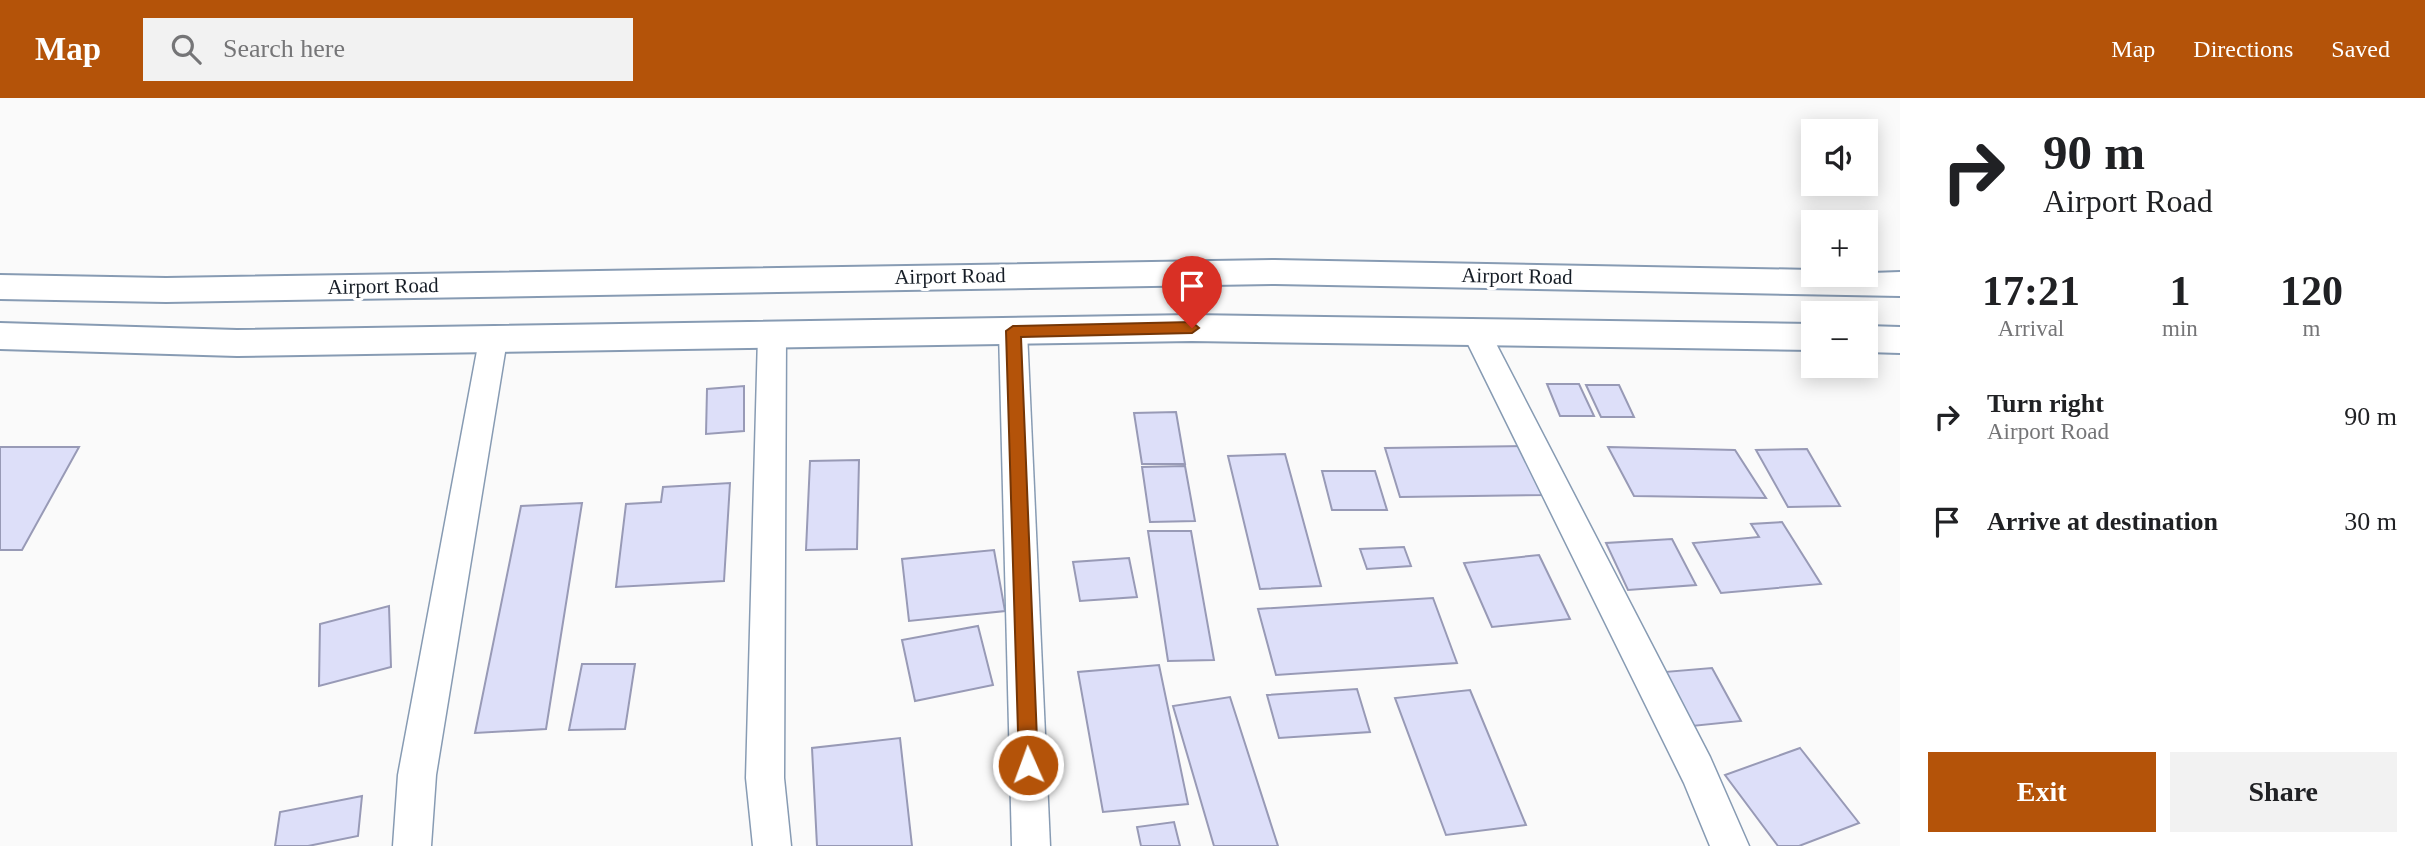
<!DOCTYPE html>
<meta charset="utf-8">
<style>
:root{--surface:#fff;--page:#f2f2f2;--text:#202124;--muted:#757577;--accent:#b45309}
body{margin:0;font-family:"Times New Roman",serif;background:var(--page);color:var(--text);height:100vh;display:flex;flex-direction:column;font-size:26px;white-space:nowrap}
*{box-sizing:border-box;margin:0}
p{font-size:23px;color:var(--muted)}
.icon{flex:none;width:38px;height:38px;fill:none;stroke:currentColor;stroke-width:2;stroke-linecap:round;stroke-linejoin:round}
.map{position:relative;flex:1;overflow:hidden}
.drawer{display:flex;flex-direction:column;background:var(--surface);width:525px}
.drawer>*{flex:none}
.banner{background:#fff;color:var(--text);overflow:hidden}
.controls{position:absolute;left:1801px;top:21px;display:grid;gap:14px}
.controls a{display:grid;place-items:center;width:77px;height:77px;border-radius:0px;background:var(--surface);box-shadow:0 4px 18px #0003;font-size:35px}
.pin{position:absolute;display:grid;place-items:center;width:60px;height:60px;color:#fff;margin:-72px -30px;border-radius:50% 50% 50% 0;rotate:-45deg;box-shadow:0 0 7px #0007}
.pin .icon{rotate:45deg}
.me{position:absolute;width:77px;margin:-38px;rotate:358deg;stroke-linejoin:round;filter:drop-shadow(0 0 5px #0008)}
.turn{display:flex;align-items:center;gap:24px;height:147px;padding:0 28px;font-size:32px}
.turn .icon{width:91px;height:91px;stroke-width:2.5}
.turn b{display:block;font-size:49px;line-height:60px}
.eta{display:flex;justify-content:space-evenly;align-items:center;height:119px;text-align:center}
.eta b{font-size:42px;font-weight:600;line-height:49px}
.action{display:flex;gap:14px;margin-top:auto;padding:14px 28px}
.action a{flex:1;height:80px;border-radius:0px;background:var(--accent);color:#fff;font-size:28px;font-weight:600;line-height:80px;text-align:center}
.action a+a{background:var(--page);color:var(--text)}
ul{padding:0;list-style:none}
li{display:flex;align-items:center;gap:21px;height:105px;padding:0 28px}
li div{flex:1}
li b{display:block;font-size:26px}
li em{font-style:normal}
header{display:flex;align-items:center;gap:42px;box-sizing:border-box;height:98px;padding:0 35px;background:var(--accent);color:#fff}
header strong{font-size:33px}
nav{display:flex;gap:38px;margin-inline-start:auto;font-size:24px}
.search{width:490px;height:63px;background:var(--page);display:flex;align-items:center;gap:18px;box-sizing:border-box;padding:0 24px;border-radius:0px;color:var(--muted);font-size:26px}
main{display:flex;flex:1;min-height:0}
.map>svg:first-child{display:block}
</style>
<header>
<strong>Map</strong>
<div class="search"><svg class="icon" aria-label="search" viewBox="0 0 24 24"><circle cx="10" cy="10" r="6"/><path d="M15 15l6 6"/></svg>Search here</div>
<nav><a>Map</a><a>Directions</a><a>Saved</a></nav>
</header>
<main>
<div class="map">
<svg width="1900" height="748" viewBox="0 0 1900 748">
<rect width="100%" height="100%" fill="#fafafa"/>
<g fill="#dddff9" stroke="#989ab6" stroke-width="2">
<polygon points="1547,286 1579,286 1594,318 1560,318"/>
<polygon points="1586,287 1619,287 1634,319 1601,319"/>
<polygon points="744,288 744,333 706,336 707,291"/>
<polygon points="1176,314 1185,366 1142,366 1134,315"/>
<polygon points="1527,348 1546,397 1400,399 1385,350"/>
<polygon points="79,349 22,452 0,452 0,349"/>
<polygon points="1608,349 1735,352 1766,400 1634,398"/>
<polygon points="1807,351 1840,408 1788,409 1756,352"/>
<polygon points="1285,356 1321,488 1260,491 1228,358"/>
<polygon points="859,362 857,451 806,452 810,363"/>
<polygon points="1185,368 1195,423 1150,424 1142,369"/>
<polygon points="1322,373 1375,373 1387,412 1332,412"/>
<polygon points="730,385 724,483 616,489 626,406 661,404 663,389"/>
<polygon points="582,405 546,631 475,635 521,408"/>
<polygon points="1782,424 1821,486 1721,495 1693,445 1759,439 1751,426"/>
<polygon points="1148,433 1191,433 1214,562 1168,563"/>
<polygon points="1672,441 1696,487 1628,492 1606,445"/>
<polygon points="1404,449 1411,468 1367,471 1360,451"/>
<polygon points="994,452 1005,513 909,523 902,461"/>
<polygon points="1539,457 1570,521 1492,529 1464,465"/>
<polygon points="1129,460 1137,499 1080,503 1073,464"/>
<polygon points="1433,500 1457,565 1276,577 1258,511"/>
<polygon points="389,508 391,569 319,588 320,526"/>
<polygon points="978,528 993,587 915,603 902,542"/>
<polygon points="582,566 635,566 625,631 569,632"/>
<polygon points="1159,567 1188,706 1103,714 1078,574"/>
<polygon points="1712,570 1741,623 1692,628 1664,574"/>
<polygon points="1357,591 1370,634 1279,640 1267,597"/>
<polygon points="1470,592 1526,727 1446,737 1395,600"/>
<polygon points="1230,599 1278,748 1214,748 1173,608"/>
<polygon points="900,640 912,748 817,748 812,650"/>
<polygon points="1800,650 1859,725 1799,748 1778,748 1725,677"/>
<polygon points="362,698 358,738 308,748 275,748 280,714"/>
<polygon points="1174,724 1180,748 1141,748 1137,729"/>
</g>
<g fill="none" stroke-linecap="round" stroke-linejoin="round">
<defs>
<g id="street">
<polygon points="1013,222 1023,225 1027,233 1050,748 1012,748 999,233 1003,225"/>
<polygon points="1476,223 1486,226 1490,234 1710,659 1749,748 1710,748 1684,685 1462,234 1466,226"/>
<polygon points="772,227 782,230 786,238 784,680 791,748 753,748 746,680 758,238 762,230"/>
<polygon points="493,231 503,234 507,242 436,677 431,748 393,748 398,677 479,242 483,234"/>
</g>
<g id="highway">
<polygon points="1275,162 1813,172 1813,177 1900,174 1900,198 1275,186 166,204 0,201 0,177 166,180"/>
<polygon points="1192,217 1813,226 1813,252 1192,243 237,258 0,251 0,225 237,232"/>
<polygon points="1866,228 1900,229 1900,255 1866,254"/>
</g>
</defs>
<use href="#street" stroke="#879bb3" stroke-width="3"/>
<use href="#highway" stroke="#879bb3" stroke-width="4"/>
<use href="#street" fill="#fff" fill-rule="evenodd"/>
<use href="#highway" fill="#fff" fill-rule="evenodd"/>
</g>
<polygon fill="#b45309" stroke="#753606" stroke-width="2" points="1192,224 1199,230 1192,235 1021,239 1038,667 1035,673 1028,676 1021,673 1019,667 1006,233 1013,228"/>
<g text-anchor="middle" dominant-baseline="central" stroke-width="6" stroke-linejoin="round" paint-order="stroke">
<g font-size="21" fill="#161d26" stroke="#fff">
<text transform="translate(950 178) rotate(-1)">Airport Road</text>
<text transform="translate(1517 178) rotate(1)">Airport Road</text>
<text transform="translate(383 188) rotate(-1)">Airport Road</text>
</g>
</g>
</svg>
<div class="controls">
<a><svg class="icon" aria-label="sound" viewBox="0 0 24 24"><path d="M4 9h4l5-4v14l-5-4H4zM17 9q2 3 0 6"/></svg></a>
<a>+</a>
<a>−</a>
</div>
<div class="pin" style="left:1192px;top:230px;background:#d93025"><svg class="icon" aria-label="arrive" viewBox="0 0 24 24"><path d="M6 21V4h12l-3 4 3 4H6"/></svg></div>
<svg class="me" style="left:1028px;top:667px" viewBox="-20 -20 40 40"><circle r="17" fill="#b45309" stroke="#fff" stroke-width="3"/><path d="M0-11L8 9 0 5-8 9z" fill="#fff"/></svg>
</div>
<section class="drawer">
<div class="banner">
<div class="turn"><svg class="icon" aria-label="right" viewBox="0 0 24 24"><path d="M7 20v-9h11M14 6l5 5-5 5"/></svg><div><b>90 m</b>Airport Road</div></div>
</div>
<div class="eta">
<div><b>17:21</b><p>Arrival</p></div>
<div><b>1</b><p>min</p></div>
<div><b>120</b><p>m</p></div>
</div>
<ul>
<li><svg class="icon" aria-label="right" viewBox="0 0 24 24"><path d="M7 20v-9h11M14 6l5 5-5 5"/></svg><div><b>Turn right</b><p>Airport Road</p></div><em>90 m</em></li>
<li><svg class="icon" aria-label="arrive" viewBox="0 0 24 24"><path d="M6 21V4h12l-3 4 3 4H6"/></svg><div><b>Arrive at destination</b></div><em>30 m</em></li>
</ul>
<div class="action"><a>Exit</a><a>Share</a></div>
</section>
</main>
